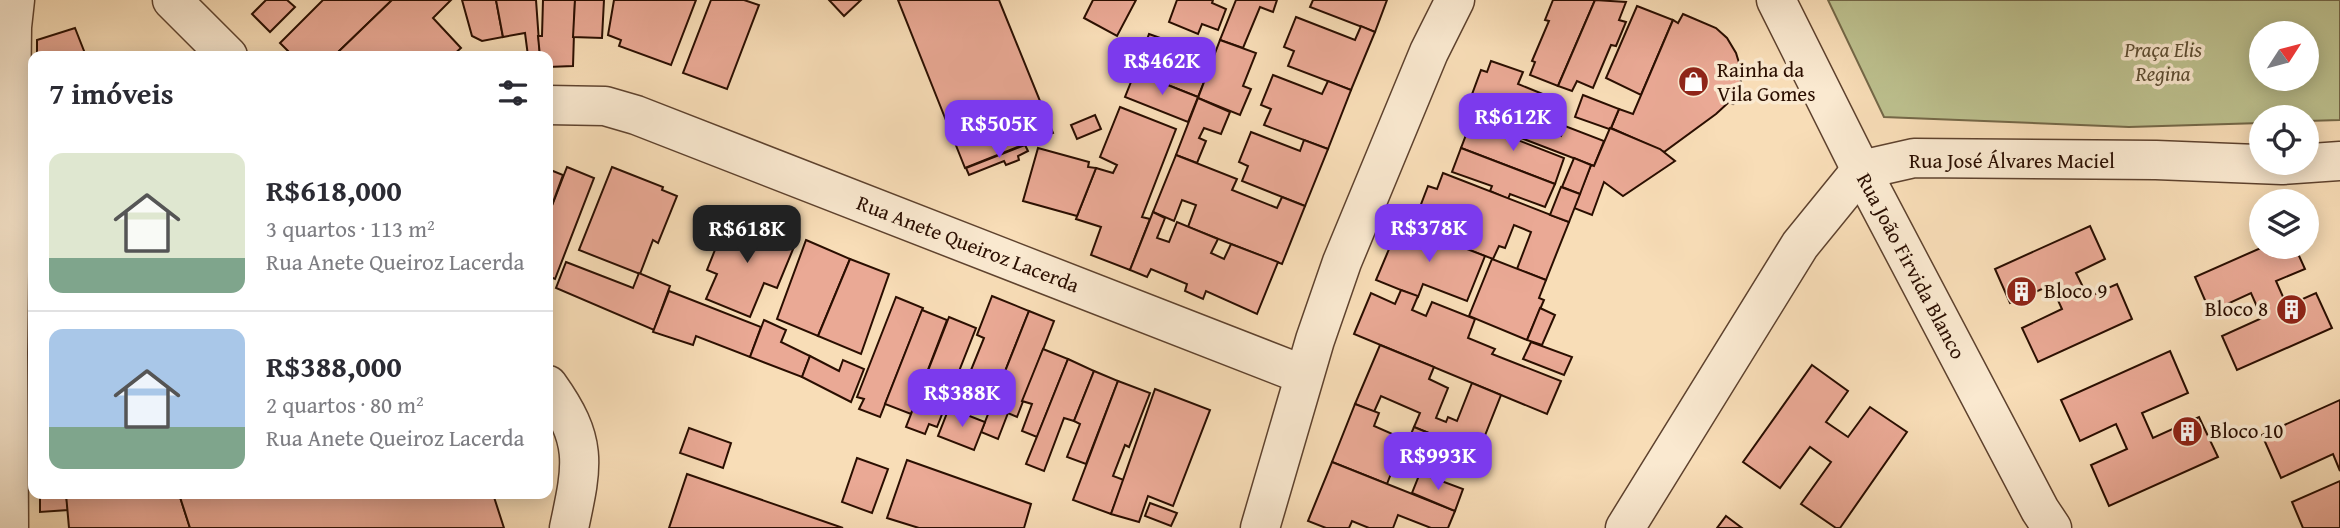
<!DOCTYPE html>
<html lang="pt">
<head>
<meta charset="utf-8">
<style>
	body { margin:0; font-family:"Gentium Book Plus",serif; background:#f7f7f7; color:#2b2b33; height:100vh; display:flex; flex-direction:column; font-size:26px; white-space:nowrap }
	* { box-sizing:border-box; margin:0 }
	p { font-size:23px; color:#7c7c81 }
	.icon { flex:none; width:38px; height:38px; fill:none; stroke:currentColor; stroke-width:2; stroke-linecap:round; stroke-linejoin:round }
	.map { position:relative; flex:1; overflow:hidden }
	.drawer { position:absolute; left:28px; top:51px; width:525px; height:448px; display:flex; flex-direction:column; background:#fff; border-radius:14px; box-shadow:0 4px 18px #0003 }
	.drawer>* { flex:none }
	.needle { width:46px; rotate:54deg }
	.buttons { position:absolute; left:2249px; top:21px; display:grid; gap:14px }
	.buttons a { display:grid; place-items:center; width:70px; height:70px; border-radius:50%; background:#fff; box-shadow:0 4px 18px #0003; font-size:35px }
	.price { position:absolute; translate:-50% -60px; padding:0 16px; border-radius:14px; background:#7c3aed; color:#fff; font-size:23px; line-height:46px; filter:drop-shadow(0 2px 4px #0008) }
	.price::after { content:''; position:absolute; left:50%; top:42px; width:21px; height:16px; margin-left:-10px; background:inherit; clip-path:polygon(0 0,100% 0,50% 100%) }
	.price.active { background:#222; color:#fff }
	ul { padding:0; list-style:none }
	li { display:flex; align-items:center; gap:21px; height:175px; padding:0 21px }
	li+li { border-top:2px solid #e1e1e2 }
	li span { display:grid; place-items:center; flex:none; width:196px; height:140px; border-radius:14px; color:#555 }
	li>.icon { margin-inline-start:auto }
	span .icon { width:84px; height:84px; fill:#fffc; stroke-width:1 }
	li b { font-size:30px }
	h2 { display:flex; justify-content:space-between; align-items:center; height:84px; padding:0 21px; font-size:30px }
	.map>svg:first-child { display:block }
</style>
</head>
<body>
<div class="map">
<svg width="2340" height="528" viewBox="0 0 2340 528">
	<rect width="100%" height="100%" fill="#f8ddb7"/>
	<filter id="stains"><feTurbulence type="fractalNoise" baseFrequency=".00286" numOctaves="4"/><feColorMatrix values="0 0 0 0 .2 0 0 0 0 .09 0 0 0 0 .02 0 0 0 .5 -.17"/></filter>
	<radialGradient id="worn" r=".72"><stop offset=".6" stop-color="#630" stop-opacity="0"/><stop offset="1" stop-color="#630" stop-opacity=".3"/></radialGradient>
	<path fill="#bdc18f" stroke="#746848" stroke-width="2" fill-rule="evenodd" d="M1828,0H2340V120L2307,121L2306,117H2261V123L2129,127L1884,117ZM2261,33H2306V79H2261Z"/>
	<g fill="#eaa995" stroke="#2a0e00" stroke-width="2">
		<polygon points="266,0 287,0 295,7 270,32 252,14"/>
		<polygon points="323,0 392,0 334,56 293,56 280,43"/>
		<polygon points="392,0 451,0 433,18 461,48 452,56 334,56"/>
		<polygon points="462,0 496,0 503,37 482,41 472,36"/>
		<polygon points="496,0 536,0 540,56 528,56 525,33 503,37"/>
		<polygon points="543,0 575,0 573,66 548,67 548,56 540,56 538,36 542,36"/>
		<polygon points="575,0 604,0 602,38 573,37"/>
		<polygon points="614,0 696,0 671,65 619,46 621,40 608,35"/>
		<polygon points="711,0 744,0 759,5 727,89 683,73"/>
		<polygon points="829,0 861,0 844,16"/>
		<polygon points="898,0 999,0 1053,133 965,168"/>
		<polygon points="1093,0 1136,0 1117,36 1084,18"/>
		<polygon points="1177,0 1213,0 1212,3 1226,9 1218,30 1202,24 1198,34 1169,22"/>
		<polygon points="1236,0 1277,0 1273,12 1260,7 1243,48 1220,40"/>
		<polygon points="1313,0 1387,0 1375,32 1310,7"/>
		<polygon points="1553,0 1595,0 1558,86 1530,75 1535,62 1532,61 1549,21 1545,20"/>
		<polygon points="1595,0 1626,2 1619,20 1626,22 1616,46 1611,45 1593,88 1577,81 1572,91 1558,86"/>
		<polygon points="1637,6 1673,20 1641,95 1606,78"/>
		<polygon points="1683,14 1716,28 1727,38 1736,53 1740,66 1741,85 1736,102 1733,104 1729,102 1716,114 1664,152 1611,128 1619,109 1633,114 1673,20 1678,23"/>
		<polygon points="1296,17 1355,40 1361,26 1375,32 1351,90 1288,66 1294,51 1284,47"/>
		<polygon points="75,28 86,56 37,56 37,40"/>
		<polygon points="1149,34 1169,41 1164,53 1209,70 1198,97 1135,72"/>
		<polygon points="1220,40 1256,53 1243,86 1251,89 1240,115 1198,98"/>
		<polygon points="1491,61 1523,72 1518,84 1560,101 1549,131 1561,136 1565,126 1604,141 1594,166 1464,116 1481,70 1487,72"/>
		<polygon points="1135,72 1198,97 1188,122 1125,97"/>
		<polygon points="1273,75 1322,94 1328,81 1351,90 1328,149 1264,125 1271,109 1261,105"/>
		<polygon points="1583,95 1619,109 1611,128 1609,129 1575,117"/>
		<polygon points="1198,98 1230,112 1221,134 1204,128 1199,138 1206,141 1197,163 1176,155"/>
		<polygon points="1120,107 1176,129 1142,217 1150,219 1130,270 1091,255 1101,227 1076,219 1096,168 1113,173 1117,165 1100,157"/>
		<polygon points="1095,115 1101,129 1077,139 1071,125"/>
		<polygon points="1471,122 1564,158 1555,184 1461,148"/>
		<polygon points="1610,128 1660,149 1675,161 1623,196 1604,182 1592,215 1574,208 1591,165 1594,166"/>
		<polygon points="1251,132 1300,151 1304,140 1328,149 1305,206 1242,181 1248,166 1239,162"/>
		<polygon points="1025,145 1028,151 1018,156 1019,160 1006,165 1004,161 969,175 966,168"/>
		<polygon points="1038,148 1089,162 1088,167 1096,168 1077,216 1023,201"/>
		<polygon points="1461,148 1555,184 1545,207 1510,194 1508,199 1490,191 1492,186 1452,172"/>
		<polygon points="1176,155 1237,179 1232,190 1277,208 1282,197 1305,206 1282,264 1188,227 1196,205 1182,200 1174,221 1153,212"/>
		<polygon points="1574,158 1591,165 1580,194 1562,187"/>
		<polygon points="567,167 594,178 555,279 548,276 548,216"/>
		<polygon points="612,167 663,187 662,190 677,196 658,243 653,240 640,274 579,250"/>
		<polygon points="548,169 563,175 548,216"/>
		<polygon points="1443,173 1569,222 1546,280 1517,269 1531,232 1514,225 1505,248 1499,246 1493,259 1412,228 1428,186 1437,189"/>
		<polygon points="1561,187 1580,194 1569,222 1550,215"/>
		<polygon points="1153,212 1165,218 1157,238 1169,242 1177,222 1218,239 1211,253 1224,259 1231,244 1278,262 1257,314 1206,291 1203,299 1185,291 1187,284 1151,269 1147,277 1130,270"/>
		<polygon points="728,217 796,242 777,288 764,283 750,317 706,299 717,274 707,270"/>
		<polygon points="1400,223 1485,256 1467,301 1423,284 1418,297 1376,280"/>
		<polygon points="2090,226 2105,259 2076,273 2088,297 2117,284 2132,319 2038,362 2022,328 2062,309 2051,285 2010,303 1995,269"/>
		<polygon points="806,240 850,259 818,336 777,319"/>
		<polygon points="2263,247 2295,247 2305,269 2276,281 2287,306 2316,293 2332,328 2237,370 2222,336 2262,318 2251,293 2210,312 2195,277"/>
		<polygon points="850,259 889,274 861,354 818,336"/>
		<polygon points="1492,259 1546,280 1539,298 1544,300 1527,340 1469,316"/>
		<polygon points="566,262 633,288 639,273 670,286 654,330 556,288"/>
		<polygon points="1401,290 1418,296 1412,310 1426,316 1432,302 1475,319 1468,338 1495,349 1492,354 1561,381 1547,414 1354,334 1371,293 1395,304"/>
		<polygon points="669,291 761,327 750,357 696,336 693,345 653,332"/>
		<polygon points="992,296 1029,311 988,414 963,404 972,382 967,380 984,338 977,335"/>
		<polygon points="896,297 923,308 880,417 859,409 864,399 857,397"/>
		<polygon points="1540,308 1555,315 1542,345 1527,340"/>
		<polygon points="922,310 947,320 911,414 885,404"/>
		<polygon points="1029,311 1054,321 1017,417 1008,413 998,439 981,432"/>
		<polygon points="949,317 976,328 937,427 929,424 925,434 906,427"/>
		<polygon points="764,320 786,330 781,342 810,356 802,377 750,357"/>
		<polygon points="1531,342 1572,357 1564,375 1523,359"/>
		<polygon points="1380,345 1434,367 1429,379 1448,388 1436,418 1446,422 1448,417 1457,421 1472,383 1501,395 1478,453 1414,427 1420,413 1381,396 1374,412 1355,404"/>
		<polygon points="1043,349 1068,359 1037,437 1022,431 1032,404 1022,401"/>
		<polygon points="2170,351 2188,393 2142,413 2153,438 2199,417 2218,457 2109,506 2091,465 2127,449 2116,424 2080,441 2061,400"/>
		<polygon points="810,356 839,371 843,360 864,369 851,402 802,377"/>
		<polygon points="1068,359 1094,371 1074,421 1064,418 1044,471 1026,464"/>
		<polygon points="1812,365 1848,391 1826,422 1848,437 1870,407 1907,432 1840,528 1836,528 1801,504 1831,462 1810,447 1780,488 1743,462"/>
		<polygon points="1094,371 1118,381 1086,464 1067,457 1080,424 1074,421"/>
		<polygon points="1118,381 1150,393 1129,447 1125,445 1113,476 1124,480 1111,514 1073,500"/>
		<polygon points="1155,389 1210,410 1173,506 1148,496 1139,522 1111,514"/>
		<polygon points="2340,400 2340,471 2333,454 2281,478 2262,435"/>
		<polygon points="1355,404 1379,413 1374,426 1408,441 1414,427 1478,453 1470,474 1420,453 1411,476 1399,471 1398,473 1392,471 1387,484 1332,462"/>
		<polygon points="949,408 985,422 974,450 938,436"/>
		<polygon points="689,428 731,443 723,468 680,453"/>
		<polygon points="857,458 888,469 872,513 842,502"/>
		<polygon points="907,460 1031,504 1024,528 919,528 887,518"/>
		<polygon points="1332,462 1455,511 1448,528 1431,528 1398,515 1393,528 1369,528 1352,521 1349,528 1326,528 1308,521"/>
		<polygon points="1420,473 1463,489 1455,511 1412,493"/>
		<polygon points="687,474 843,528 669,528"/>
		<polygon points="2340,481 2340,528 2303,528 2292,502"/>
		<polygon points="40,494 66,494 68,510 40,512"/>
		<polygon points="66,494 179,494 190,528 69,528"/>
		<polygon points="189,494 493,494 504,528 190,528 180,497"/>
		<polygon points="1150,503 1177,513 1171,526 1145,516"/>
		<polygon points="1726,516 1742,528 1717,528"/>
	</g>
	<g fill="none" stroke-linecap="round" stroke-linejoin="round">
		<defs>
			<g id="minor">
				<polyline points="172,0 228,56"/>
				<polyline points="1776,0 1861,170 2040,510 2052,528"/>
				<polyline points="548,105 605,106 636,115 1304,375"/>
				<path d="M548,385C588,441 583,463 569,528"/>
				<polyline points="9,528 8,353 12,27 15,0"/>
				<polyline points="1260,528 1315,340 1342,262 1429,52 1455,0"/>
				<polyline points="1625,528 1800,245 1861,170 1914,158 2156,160 2282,165 2340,161"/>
			</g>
		</defs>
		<use href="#minor" stroke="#5e422e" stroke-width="41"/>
		<use href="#minor" stroke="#fae9d0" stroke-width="38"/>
	</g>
	<defs>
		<symbol id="shop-disc" viewBox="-11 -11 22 22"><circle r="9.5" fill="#8f2418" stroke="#fae9d0"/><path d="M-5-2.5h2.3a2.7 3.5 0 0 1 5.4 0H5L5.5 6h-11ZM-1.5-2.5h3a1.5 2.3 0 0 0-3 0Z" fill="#fff"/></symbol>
		<symbol id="building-disc" viewBox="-11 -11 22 22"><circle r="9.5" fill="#8f2418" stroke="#fae9d0"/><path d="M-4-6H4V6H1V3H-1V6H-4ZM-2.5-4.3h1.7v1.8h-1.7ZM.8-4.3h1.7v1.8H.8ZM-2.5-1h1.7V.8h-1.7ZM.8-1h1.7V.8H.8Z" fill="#fff"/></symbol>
	</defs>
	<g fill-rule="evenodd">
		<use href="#shop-disc" x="1676" y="64" width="35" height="35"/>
		<use href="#building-disc" x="2004" y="274" width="35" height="35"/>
		<use href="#building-disc" x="2274" y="292" width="35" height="35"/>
		<use href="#building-disc" x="2170" y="414" width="35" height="35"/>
	</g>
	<g text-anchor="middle" stroke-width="7" stroke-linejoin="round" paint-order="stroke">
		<g font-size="21" font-style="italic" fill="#5d4d32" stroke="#fae9d0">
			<text x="2163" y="57">Praça Elis<tspan x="2163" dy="24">Regina</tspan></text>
		</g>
		<g font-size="21" fill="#2a0e00" stroke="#fae9d0" text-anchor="start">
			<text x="1717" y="77">Rainha da<tspan x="1717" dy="24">Vila Gomes</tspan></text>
			<text x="2044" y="298">Bloco 9</text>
			<text x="2268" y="316" text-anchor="end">Bloco 8</text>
			<text x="2210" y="438">Bloco 10</text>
		</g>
		<g font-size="21" fill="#2a0e00" stroke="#fae9d0">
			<text x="2012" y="168">Rua José Álvares Maciel</text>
			<text transform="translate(968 244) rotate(21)" y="7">Rua Anete Queiroz Lacerda</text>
			<text transform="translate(1911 266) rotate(62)" y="7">Rua João Firvida Blanco</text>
		</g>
	</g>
	<rect width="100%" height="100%" filter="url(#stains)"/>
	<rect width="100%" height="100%" fill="url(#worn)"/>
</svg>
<div class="buttons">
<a><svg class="needle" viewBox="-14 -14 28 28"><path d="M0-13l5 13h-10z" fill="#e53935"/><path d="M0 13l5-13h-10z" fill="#7c7c81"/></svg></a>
<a><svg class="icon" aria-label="locate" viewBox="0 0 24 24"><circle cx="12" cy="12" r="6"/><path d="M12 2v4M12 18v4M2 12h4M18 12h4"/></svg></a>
<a><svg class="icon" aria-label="layers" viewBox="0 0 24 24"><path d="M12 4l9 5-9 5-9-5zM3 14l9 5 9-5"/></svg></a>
</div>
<b class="price" style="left:1162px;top:97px">R$462K</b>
<b class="price" style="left:1513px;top:153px">R$612K</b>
<b class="price" style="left:999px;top:160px">R$505K</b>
<b class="price" style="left:1429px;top:264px">R$378K</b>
<b class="price active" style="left:747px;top:265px">R$618K</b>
<b class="price" style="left:962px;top:429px">R$388K</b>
<b class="price" style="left:1438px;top:492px">R$993K</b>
<section class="drawer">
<h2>7 imóveis<svg class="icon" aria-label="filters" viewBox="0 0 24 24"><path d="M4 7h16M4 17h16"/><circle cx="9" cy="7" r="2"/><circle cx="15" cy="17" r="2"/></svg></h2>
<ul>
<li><span style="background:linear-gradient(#dfe7d0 75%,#7fa58c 0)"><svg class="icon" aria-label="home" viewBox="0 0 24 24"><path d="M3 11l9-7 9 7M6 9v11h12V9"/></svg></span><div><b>R$618,000</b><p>3 quartos · 113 m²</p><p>Rua Anete Queiroz Lacerda</p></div></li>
<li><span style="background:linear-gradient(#a9c7e8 70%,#7fa58c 0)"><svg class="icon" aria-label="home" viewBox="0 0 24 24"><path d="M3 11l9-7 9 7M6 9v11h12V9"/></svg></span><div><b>R$388,000</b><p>2 quartos · 80 m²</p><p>Rua Anete Queiroz Lacerda</p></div></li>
</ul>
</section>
</div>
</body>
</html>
